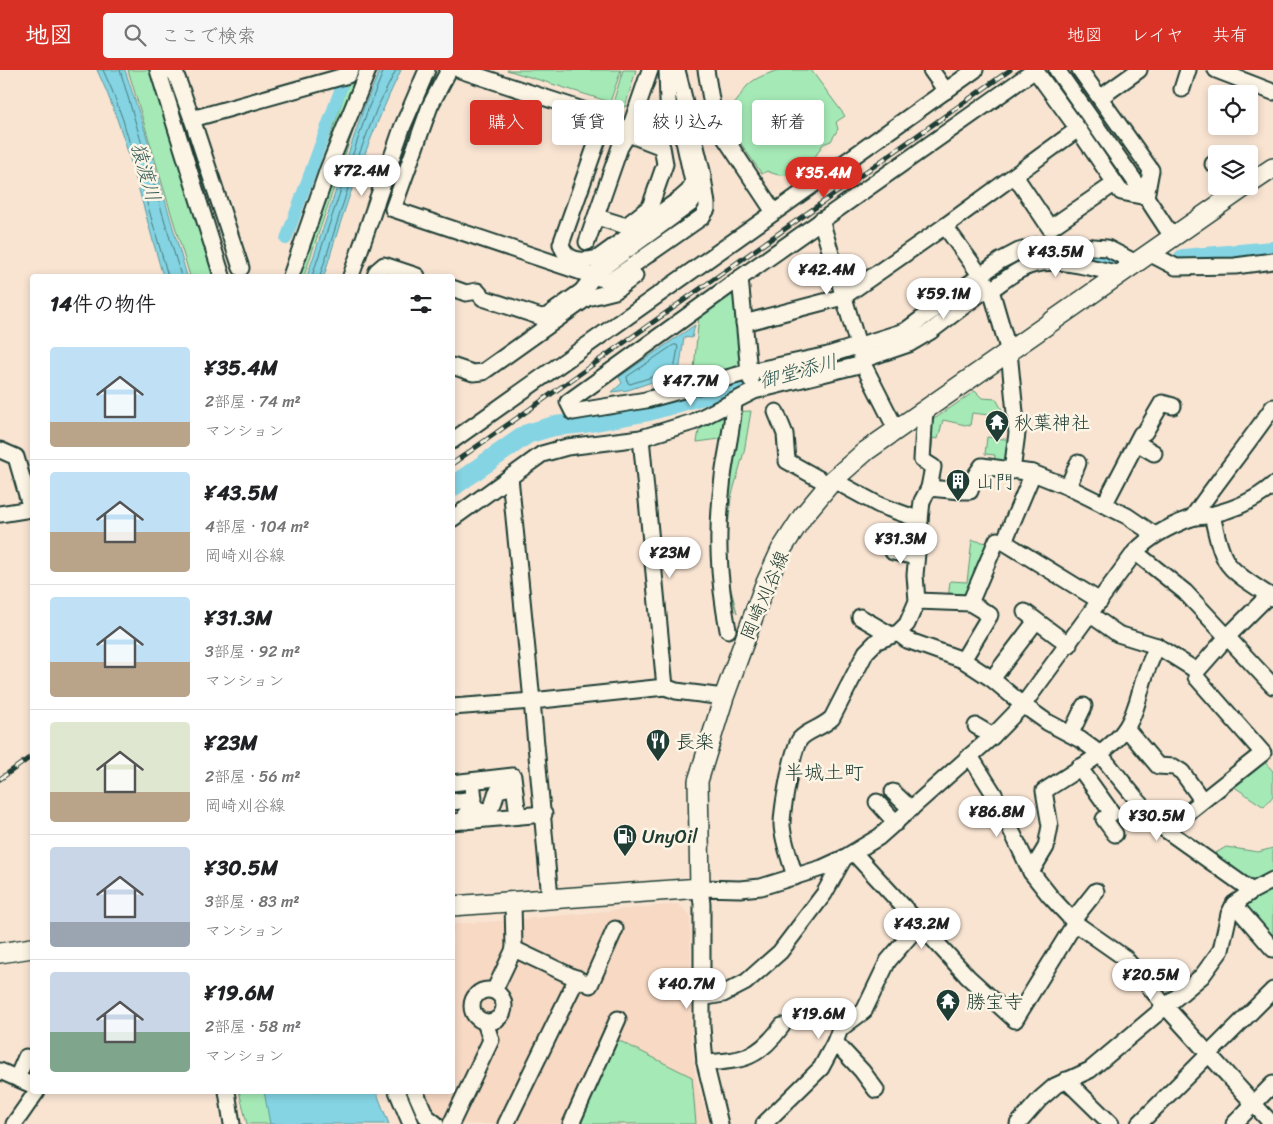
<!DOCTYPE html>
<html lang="ja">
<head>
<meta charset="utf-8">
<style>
	body { margin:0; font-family:Sriracha,"Klee One",sans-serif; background:#f6f6f6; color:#202124; height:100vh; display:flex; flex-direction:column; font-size:19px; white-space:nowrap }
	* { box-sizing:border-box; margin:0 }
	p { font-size:16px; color:#757577 }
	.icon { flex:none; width:28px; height:28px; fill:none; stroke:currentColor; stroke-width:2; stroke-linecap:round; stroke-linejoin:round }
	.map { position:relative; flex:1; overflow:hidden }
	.drawer { position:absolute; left:30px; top:204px; width:425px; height:820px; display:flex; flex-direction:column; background:#fff; border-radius:5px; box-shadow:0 2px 8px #0003 }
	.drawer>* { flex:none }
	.top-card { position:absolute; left:470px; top:30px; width:475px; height:45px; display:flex; gap:10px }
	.controls { position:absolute; left:1208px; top:15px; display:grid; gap:10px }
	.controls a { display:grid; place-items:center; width:50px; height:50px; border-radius:5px; background:#fff; box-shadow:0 2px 8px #0003; font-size:25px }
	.price { position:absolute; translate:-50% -42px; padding:0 11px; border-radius:18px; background:#fff; color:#222; font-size:16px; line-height:32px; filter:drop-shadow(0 1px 2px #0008) }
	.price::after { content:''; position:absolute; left:50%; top:30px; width:15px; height:11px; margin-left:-8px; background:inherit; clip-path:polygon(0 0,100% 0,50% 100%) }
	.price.current { background:#d93025; color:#fff }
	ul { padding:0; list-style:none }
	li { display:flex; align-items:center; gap:15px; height:125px; padding:0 20px }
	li+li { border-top:1px solid #e0e0e0 }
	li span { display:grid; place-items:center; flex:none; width:140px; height:100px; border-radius:5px; color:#555 }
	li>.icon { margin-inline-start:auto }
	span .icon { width:60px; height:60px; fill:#fffc; stroke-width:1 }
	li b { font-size:21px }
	h2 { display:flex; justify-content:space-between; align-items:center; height:60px; padding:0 20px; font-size:21px }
	.pill { padding:0 18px; border-radius:5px; background:#fff; box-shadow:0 2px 8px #0003; font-size:18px; line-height:45px }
	.pill.current { background:#d93025; color:#fff }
	header { display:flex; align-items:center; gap:30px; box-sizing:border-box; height:70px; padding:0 25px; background:#d93025; color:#fff }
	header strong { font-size:24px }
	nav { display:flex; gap:28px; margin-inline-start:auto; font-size:18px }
	.search { width:350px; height:45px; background:#f6f6f6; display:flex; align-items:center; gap:12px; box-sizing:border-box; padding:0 18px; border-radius:5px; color:#757577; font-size:19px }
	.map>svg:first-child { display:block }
</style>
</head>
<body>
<header>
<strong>地図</strong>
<div class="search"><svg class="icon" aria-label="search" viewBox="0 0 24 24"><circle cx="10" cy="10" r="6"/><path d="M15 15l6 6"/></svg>ここで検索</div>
<nav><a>地図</a><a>レイヤ</a><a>共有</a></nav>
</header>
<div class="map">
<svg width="1273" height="1054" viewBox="0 0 1273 1054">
	<rect width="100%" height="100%" fill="#f9e4d2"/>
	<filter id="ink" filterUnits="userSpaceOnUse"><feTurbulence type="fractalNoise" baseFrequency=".02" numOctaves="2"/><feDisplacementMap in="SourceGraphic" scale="10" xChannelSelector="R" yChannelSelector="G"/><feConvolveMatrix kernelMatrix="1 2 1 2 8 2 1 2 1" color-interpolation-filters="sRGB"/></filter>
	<g filter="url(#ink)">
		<polygon fill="#f7d9c4" points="678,834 690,845 691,971 696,1010 709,1054 417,1054 401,1021 452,1021 453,854 515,850"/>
		<g fill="#a5eab6" stroke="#629475">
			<polygon points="128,0 165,0 173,13 230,206 190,206"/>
			<polygon points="356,0 378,0 362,35 304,206 285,206 346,19"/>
			<polygon points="507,0 621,0 610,32"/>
			<polygon points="623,0 636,0 625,37 613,33"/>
			<path d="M779,0H811L845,46L836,52L838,59L831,71L823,74C810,97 795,114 767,101L762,104L721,45L729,41V38C739,32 739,25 747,16C756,7 767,4 779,0Z"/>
			<polygon points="736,217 742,296 693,311 699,244"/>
			<polygon points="975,321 982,328 996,329 1006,347 972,343 970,356 943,350 938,369 933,368 930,392 927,354"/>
			<polygon points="751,341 744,382 731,428 726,477 727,504 737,543 714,474 720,369 697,372 699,360 728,342"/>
			<polygon points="987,367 1013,370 1010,396 994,394 995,385 985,384"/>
			<polygon points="972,470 993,474 968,531 948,530 950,511 967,512"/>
			<polygon points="1262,689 1273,701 1273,726 1264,737 1230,714"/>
			<polygon points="1226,777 1258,782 1273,778 1273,802 1248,814 1209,787"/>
			<polygon points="1273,817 1273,871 1244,838 1245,833"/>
			<polygon points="616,969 692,1007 696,1054 577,1054"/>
			<polygon points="239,1021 273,1021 282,1054 247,1054"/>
		</g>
		<g fill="#85d4e3" stroke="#5c989d">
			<path d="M97,0H125L145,61L187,206H163C143,139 127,63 97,0Z"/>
			<path d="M380,0H401C370,64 344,137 324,206H307L364,37Z"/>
			<polygon points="695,255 692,268 684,267 679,303 628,320 612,322 622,313 619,307"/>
			<polygon points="264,1021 376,1021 389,1054 270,1054"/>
		</g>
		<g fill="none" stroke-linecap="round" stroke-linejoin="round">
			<g stroke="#48797a" stroke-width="1">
				<polyline points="103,0 112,20 123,50 168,206"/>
				<polyline points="120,0 181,206"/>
				<polyline points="312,206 368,39 384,0"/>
				<polyline points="320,206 358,87 377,38 396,0"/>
				<polygon points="674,275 677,275 678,278 674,300 630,314 628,313 627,307"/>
			</g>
			<polyline stroke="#85d4e3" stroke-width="12" points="286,169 342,15"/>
			<g stroke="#85d4e3" stroke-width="20">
				<polyline points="1183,189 1273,181"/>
				<path d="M969,224C989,208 1014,189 1039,185C1062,182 1086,187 1109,189"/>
				<polyline points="452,417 527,364 554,356 585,353 649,341 730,317 879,279"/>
			</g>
			<defs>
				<g id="minor">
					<polyline points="158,0 222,206"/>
					<polyline points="171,0 176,5 192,49 348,5 351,0"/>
					<polyline points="449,0 430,36 393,139 608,211 616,207 702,147 707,139 707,134 702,101 677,0"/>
					<path d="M460,0L598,45L603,55L561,174C566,192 582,192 598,188L681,128L689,121L693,112"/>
					<polyline points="706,0 715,53 774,142"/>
					<polyline points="931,0 946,21"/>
					<polyline points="1035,0 1078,59"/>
					<polyline points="1057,0 1146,127 1173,168"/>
					<polyline points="1080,0 1151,100 1146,127"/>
					<polyline points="1216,0 1273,22"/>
					<polyline points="1182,19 1188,0"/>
					<polyline points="1101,27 1139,0"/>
					<polyline points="192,49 241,198"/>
					<polyline points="1213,94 1216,95"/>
					<polyline points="1015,106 1050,158 1114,114"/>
					<polyline points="597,147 626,156 650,137 665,94 662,77 628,64"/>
					<polyline points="821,150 861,285"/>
					<polyline points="945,156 1078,59 1121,122 1146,127"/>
					<polyline points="587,172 620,77 628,64 650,0"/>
					<polyline points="1151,184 1176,197 1235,196 1273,191"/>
					<polyline points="291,206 328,99 368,0"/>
					<polyline points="351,206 402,58 427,0"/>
					<polyline points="375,206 377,201 384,195 417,206"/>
					<polyline points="740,208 568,332 573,342 646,330 749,302 828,285 905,261 1000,191 1019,181 1036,176 1053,174 1107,178 1136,193"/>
					<polyline points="452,218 466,223 477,221 483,228 541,247 547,246 582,221 597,202 690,134 695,126 693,112 684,71 671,51 668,31 667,0"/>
					<path d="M991,220C1001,213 1010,205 1020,200C1049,183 1090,198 1120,204"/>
					<polyline points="744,253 843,227 945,156 991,220 1009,282 1017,363 1012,401"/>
					<polyline points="862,290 909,274 931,261 989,217"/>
					<polyline points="452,296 473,303 483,302 587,228 615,221 635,206"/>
					<polyline points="751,310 749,302 740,208 1035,0"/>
					<polyline points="925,339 922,390 933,397 929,418"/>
					<polyline points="776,342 785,364 787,391 830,415"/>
					<polyline points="641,368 665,617 676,621 724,627"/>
					<polyline points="452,371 975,0"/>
					<polyline points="1137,373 1154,383"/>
					<polyline points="0,380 16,387 31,439 0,444"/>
					<polyline points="833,410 879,435 920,450"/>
					<polyline points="1068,417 1078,393"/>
					<polyline points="1104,435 1141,364 1145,362 1162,333 1173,336"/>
					<path d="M1212,445C1216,461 1218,477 1226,491C1234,505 1260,519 1273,528"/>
					<path d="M1192,448C1218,410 1247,375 1273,337"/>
					<polyline points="452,449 542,384 567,377 641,368 693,352 754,321 863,294 896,359"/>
					<polyline points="1004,472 1033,403"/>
					<polyline points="893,482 916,487"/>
					<polyline points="1135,482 1185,522 1273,616"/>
					<polyline points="917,531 970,533 990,545 963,590"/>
					<polyline points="970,533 997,470 1004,472 1100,531"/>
					<polyline points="1025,542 1069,575"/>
					<polyline points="1091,545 1118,564 1157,576 1197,601"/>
					<polyline points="860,547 891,565"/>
					<path d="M728,560C718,507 716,462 723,407C726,382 733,357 734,331"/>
					<polyline points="898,563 907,570 963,590 992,609 1023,635 1047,652 1081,670 1099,683 1138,731 1166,760 1252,821"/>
					<polyline points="992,609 1036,551"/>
					<polyline points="452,637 532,631 510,407"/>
					<polyline points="976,656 993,666"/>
					<polyline points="1126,658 1158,696 1174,697 1182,702 1202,730"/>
					<polyline points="1071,663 1084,636"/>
					<path d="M970,686L993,666L1023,635L1135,482C1150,466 1170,456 1191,448C1198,446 1207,447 1214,444C1235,439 1257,429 1273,415"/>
					<polyline points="1079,697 1112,743 1104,749 1115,764"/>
					<polyline points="452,713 513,706 518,746"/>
					<polyline points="893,722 911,739"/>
					<polyline points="452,732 474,729 472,711"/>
					<polyline points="877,732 896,753"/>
					<path d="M466,751C465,744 466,740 472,736L482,741L489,740C502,725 486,720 514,717"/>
					<polyline points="452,752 544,744"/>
					<polyline points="1166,760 1263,683 1196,607 1197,601 1227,567 1269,525"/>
					<polyline points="854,783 968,907 1015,950 1075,853"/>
					<path d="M1031,802L1046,777L1050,756L1044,721C1068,705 1111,681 1126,658C1138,640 1140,617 1148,597C1151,590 1154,583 1157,576"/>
					<path d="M795,807C791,791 783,772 782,755C782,740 792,680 800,669C808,660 822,658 832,648L866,582L877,571L898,563L907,554L917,531L915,505L920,450L922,431L929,418L961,421H970L975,406L982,396L1033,403L1068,417L1127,446L1155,465"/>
					<polyline points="550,828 532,631 665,617"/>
					<polyline points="1234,834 1273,879"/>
					<polyline points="1073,850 1096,821"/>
					<polyline points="514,879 590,915 615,859"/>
					<circle cx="488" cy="936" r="16"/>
					<polyline points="494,921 514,879 513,831"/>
					<polyline points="701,928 723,924 746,912 780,882 824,824 844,788"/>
					<polyline points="835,972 840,959 864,941 888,891 919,855"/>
					<path d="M705,993C744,990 758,989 782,956"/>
					<polyline points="0,1001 32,1015"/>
					<polyline points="17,1008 26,987"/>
					<polyline points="1066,1010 1111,1054"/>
					<polyline points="227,1021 232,1054"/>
					<polyline points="397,1021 411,1054"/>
					<polyline points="415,1021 426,1046 436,1054"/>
					<polyline points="14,1054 37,1021"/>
					<polyline points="451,1054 491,970 485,952"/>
					<polyline points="506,1054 577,908"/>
					<polyline points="571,1054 618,949"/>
					<polyline points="720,1054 705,993 702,957 702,834 700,818 740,819 761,817 822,798 844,788 879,767 970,686 994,724 1031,802 1050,826 1075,853 1125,888 1166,937 1272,1054"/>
					<polyline points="764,1054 821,998 835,972 862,1001 876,1020"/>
					<polyline points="1018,1054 1040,1029 1055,1016 1090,1000 1202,906 1221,880 1229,844 1234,834 1252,821 1273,810"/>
					<polyline points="1139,1054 1273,920"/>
					<polyline points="1234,1054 1273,1014"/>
				</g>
				<g id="major">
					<polyline points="1249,114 1273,98"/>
					<polyline points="452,836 700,818 698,711 724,627 764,517 781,480 803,446 833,410 866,381 1246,116"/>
					<polyline points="0,883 32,878"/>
				</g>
			</defs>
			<use href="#minor" stroke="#1f3d34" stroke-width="19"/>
			<use href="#major" stroke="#1f3d34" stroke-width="22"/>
			<use href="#minor" stroke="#fcf5e5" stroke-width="15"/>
			<use href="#major" stroke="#fcf5e5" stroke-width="19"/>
			<defs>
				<g id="rail">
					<polyline points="452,394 1010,0"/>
					<polyline points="0,709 32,686"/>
				</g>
			</defs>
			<use href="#rail" stroke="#1f3d34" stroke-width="5"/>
			<use href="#rail" stroke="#fcf5e5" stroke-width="3" stroke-dasharray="9" stroke-linecap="butt"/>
		</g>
	</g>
	<defs>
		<symbol id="temple-pin" viewBox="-11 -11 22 30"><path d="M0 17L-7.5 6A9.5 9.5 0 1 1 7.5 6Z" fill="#1f3d34" stroke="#fcf5e5"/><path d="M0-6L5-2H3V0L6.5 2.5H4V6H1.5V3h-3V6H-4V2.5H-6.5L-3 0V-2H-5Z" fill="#fff"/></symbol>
		<symbol id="building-pin" viewBox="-11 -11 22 30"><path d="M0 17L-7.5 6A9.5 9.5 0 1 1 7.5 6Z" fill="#1f3d34" stroke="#fcf5e5"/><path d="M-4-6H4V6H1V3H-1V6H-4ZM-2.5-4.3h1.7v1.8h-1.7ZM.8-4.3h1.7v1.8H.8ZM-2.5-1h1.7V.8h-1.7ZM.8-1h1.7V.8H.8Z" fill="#fff"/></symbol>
		<symbol id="restaurant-pin" viewBox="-11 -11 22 30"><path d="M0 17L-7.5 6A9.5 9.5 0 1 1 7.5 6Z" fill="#1f3d34" stroke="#fcf5e5"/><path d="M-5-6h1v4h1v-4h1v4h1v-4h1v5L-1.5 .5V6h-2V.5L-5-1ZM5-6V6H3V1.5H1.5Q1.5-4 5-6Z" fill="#fff"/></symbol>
		<symbol id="fuel-pin" viewBox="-11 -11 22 30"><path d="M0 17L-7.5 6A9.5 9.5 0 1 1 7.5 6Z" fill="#1f3d34" stroke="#fcf5e5"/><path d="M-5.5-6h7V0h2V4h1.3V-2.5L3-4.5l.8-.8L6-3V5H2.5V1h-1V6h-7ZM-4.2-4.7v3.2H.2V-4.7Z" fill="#fff"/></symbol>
	</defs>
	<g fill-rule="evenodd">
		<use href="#temple-pin" x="983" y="338" width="28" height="38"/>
		<use href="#building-pin" x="944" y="397" width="28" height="38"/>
		<use href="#restaurant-pin" x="644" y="657" width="28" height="38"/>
		<use href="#fuel-pin" x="611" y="752" width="28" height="38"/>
		<use href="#temple-pin" x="934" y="917" width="28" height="38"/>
	</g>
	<g text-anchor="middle" stroke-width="5" stroke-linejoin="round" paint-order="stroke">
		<g font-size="19" fill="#1f3d34" stroke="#fcf5e5" text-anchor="start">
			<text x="1014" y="359">秋葉神社</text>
			<text x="976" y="418">山門</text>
			<text x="676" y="678">長楽</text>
			<text x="642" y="773">UnyOil</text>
			<text x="966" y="938">勝宝寺</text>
		</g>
		<g font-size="19" fill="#1f3d34" stroke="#fcf5e5">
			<text transform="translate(764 525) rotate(-67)" y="7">岡崎刈谷線</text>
		</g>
		<g font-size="20" font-style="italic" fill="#335b57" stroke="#fcf5e5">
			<text transform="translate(146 102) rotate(74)" y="7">猿渡川</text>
			<text transform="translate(798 301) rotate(-15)" y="7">御堂添川</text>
		</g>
		<g font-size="20" fill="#1f3d34" stroke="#fcf5e5">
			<text x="824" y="709">半城土町</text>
		</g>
	</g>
</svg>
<div class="controls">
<a><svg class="icon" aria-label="locate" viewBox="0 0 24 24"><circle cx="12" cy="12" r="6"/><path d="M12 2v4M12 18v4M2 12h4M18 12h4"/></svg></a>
<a><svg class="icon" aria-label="layers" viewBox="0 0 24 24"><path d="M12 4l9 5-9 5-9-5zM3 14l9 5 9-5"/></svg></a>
</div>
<b class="price" style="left:362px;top:127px">¥72.4M</b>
<b class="price current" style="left:824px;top:129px">¥35.4M</b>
<b class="price" style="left:1056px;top:208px">¥43.5M</b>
<b class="price" style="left:827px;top:226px">¥42.4M</b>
<b class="price" style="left:944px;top:250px">¥59.1M</b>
<b class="price" style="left:691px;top:337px">¥47.7M</b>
<b class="price" style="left:901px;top:495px">¥31.3M</b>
<b class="price" style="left:670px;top:509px">¥23M</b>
<b class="price" style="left:997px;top:768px">¥86.8M</b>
<b class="price" style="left:1157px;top:772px">¥30.5M</b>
<b class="price" style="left:922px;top:880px">¥43.2M</b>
<b class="price" style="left:1151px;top:931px">¥20.5M</b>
<b class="price" style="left:687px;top:940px">¥40.7M</b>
<b class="price" style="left:819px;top:970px">¥19.6M</b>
<div class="top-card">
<a class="pill current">購入</a>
<a class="pill">賃貸</a>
<a class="pill">絞り込み</a>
<a class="pill">新着</a>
</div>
<section class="drawer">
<h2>14件の物件<svg class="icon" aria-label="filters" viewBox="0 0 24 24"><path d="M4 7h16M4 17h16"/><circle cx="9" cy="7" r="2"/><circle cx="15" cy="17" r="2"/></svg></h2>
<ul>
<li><span style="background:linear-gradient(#bfe0f5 75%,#b9a48a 0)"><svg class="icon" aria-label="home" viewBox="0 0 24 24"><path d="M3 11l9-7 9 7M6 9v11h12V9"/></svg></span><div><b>¥35.4M</b><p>2部屋 · 74 m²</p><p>マンション</p></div></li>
<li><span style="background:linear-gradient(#bfe0f5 60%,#b9a48a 0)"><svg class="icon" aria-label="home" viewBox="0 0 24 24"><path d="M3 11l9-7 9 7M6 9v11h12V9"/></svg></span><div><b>¥43.5M</b><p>4部屋 · 104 m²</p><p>岡崎刈谷線</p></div></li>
<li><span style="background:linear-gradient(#bfe0f5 65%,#b9a48a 0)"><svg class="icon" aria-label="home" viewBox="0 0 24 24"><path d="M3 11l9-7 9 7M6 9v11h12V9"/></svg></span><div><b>¥31.3M</b><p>3部屋 · 92 m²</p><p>マンション</p></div></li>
<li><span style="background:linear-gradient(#dfe7d0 70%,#b9a48a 0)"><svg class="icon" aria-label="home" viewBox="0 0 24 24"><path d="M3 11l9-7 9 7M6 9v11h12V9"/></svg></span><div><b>¥23M</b><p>2部屋 · 56 m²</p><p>岡崎刈谷線</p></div></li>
<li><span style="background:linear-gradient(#c9d6e8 75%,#9aa5b1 0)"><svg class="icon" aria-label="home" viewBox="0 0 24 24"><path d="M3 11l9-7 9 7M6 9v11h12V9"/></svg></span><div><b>¥30.5M</b><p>3部屋 · 83 m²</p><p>マンション</p></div></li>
<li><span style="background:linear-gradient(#c9d6e8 60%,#7fa58c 0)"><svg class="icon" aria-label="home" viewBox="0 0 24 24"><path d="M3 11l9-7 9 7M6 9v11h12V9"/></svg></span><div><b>¥19.6M</b><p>2部屋 · 58 m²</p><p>マンション</p></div></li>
</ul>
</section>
</div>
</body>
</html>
